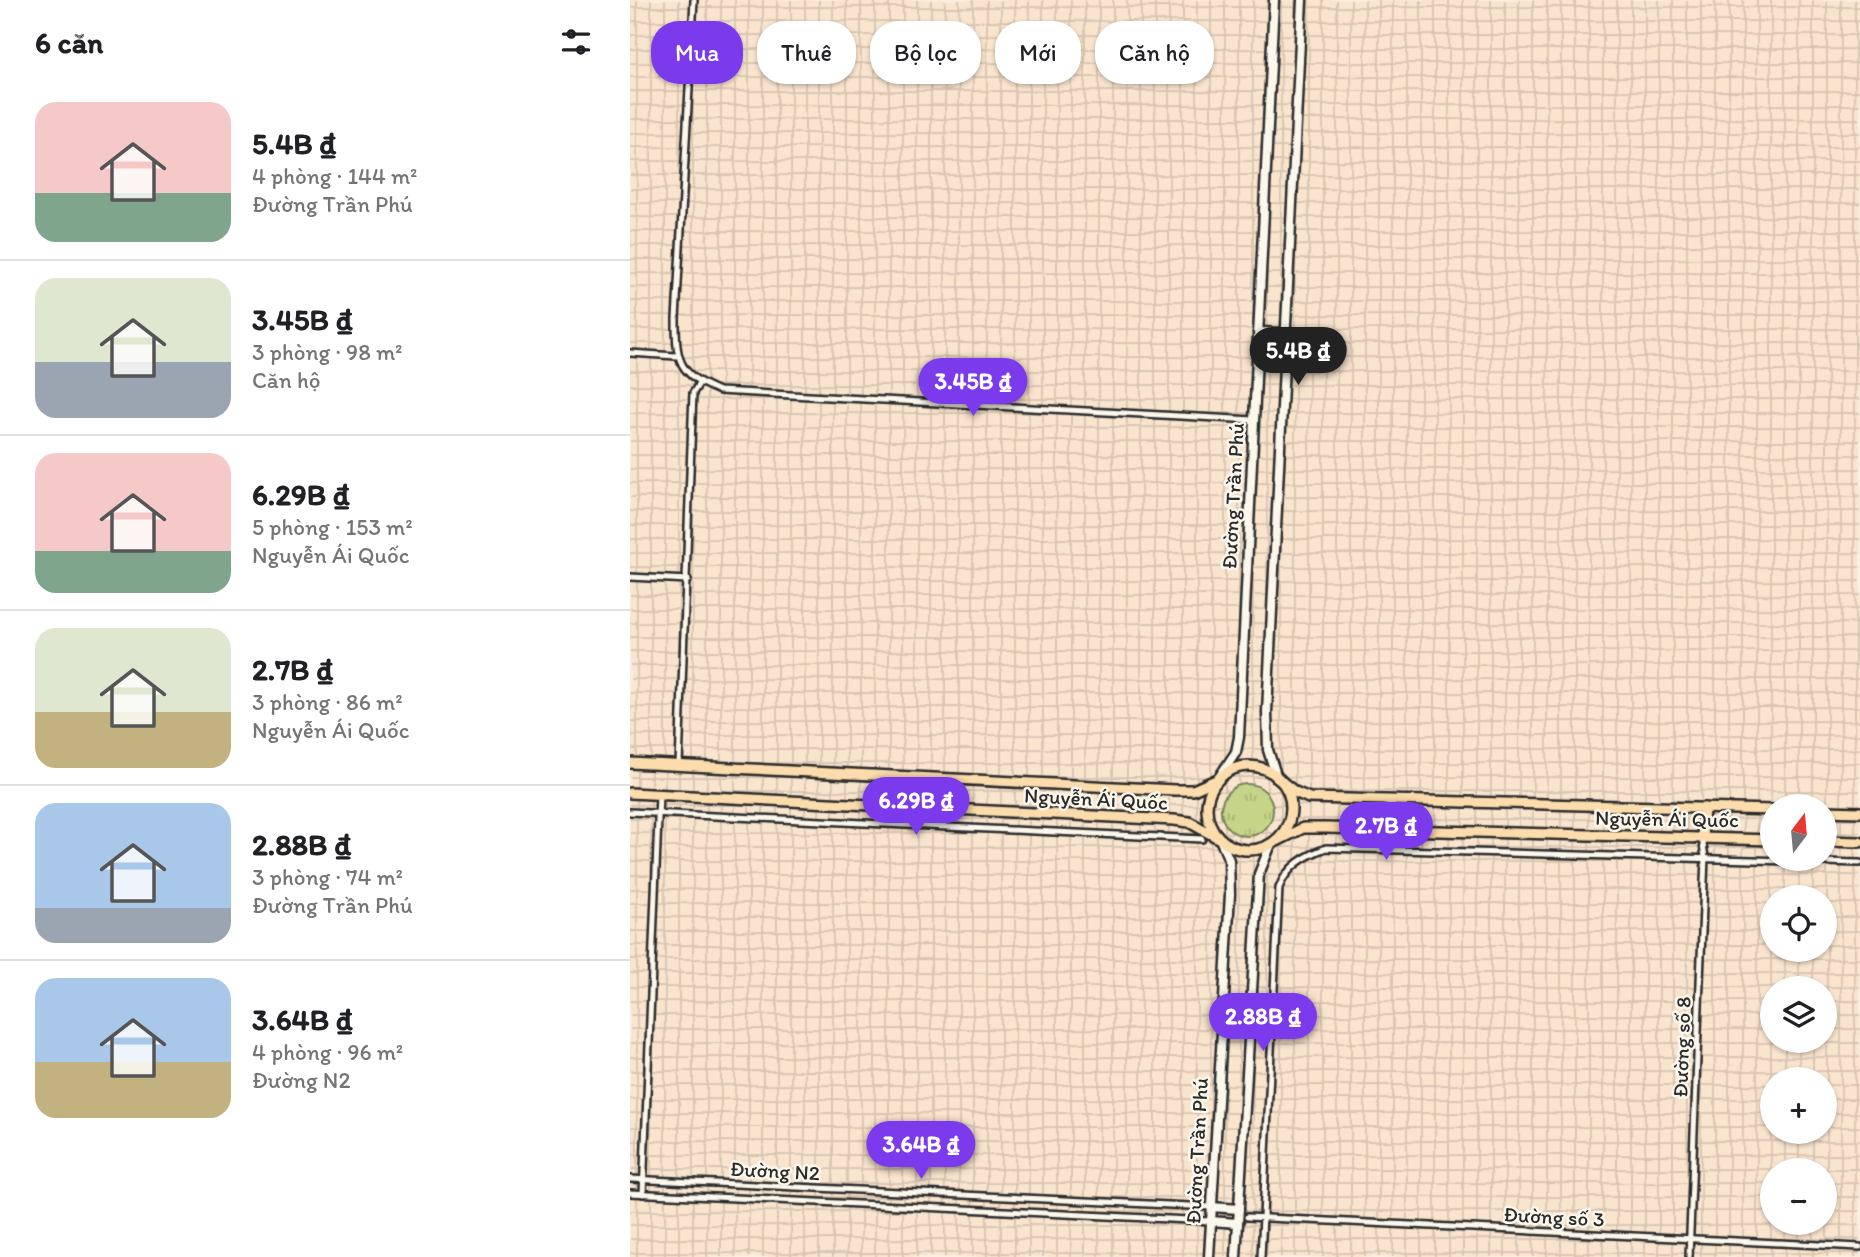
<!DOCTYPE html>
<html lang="vi">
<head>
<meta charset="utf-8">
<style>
	body { margin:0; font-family:Itim,sans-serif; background:#f6f6f6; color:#202124; height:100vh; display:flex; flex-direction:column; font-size:26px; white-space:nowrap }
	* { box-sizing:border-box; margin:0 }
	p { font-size:23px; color:#757577 }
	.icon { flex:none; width:38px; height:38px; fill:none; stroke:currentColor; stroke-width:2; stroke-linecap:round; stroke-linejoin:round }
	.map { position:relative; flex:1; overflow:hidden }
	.drawer { display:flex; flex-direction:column; background:#fff; width:630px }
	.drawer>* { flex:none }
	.hud { position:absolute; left:21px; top:21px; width:665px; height:63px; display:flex; gap:14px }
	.needle { width:46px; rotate:16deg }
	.controls { position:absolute; left:1130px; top:794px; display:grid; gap:14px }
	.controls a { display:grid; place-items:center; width:77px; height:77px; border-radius:50%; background:#fff; box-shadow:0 2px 5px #0004; font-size:35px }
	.price { position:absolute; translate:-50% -60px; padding:0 16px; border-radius:24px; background:#7c3aed; color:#fff; font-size:23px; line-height:46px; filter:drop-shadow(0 2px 4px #0008) }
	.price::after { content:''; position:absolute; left:50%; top:42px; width:21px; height:16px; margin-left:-10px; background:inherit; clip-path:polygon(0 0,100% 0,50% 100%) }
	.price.current { background:#222; color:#fff }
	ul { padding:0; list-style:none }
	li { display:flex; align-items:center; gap:21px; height:175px; padding:0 35px }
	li+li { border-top:2px solid #e0e0e0 }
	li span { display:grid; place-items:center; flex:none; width:196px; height:140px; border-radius:21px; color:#555 }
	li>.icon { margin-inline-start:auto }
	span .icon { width:84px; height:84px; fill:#fffc; stroke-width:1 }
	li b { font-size:30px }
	h2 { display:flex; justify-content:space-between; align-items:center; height:84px; padding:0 35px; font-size:30px }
	.tag { padding:0 24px; border-radius:28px; background:#fff; box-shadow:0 2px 5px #0004; font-size:24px; line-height:63px }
	.tag.current { background:#7c3aed; color:#fff }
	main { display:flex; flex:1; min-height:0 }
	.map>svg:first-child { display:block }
</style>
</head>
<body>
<main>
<section class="drawer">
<h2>6 căn<svg class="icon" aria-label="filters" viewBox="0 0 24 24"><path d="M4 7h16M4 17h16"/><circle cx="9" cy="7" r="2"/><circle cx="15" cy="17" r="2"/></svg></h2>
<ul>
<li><span style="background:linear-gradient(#f6c9c9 65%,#7fa58c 0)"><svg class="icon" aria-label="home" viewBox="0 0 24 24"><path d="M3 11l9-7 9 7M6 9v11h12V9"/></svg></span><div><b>5.4B ₫</b><p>4 phòng · 144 m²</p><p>Đường Trần Phú</p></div></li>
<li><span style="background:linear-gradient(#dfe7d0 60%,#9aa5b1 0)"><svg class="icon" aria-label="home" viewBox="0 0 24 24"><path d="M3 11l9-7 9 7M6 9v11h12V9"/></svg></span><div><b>3.45B ₫</b><p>3 phòng · 98 m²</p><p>Căn hộ</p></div></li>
<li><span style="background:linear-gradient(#f6c9c9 70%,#7fa58c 0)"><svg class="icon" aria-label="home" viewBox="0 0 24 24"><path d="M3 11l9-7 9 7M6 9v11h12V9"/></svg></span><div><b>6.29B ₫</b><p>5 phòng · 153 m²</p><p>Nguyễn Ái Quốc</p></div></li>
<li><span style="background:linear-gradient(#dfe7d0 60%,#c2b280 0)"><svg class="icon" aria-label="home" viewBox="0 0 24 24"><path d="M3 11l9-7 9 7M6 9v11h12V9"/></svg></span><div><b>2.7B ₫</b><p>3 phòng · 86 m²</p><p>Nguyễn Ái Quốc</p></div></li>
<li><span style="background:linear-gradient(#a9c7e8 75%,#9aa5b1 0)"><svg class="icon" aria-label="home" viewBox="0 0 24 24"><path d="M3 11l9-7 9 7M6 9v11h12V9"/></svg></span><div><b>2.88B ₫</b><p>3 phòng · 74 m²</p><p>Đường Trần Phú</p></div></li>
<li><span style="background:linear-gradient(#a9c7e8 60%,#c2b280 0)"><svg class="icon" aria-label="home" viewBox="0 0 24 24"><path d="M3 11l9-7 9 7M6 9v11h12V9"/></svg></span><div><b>3.64B ₫</b><p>4 phòng · 96 m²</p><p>Đường N2</p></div></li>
</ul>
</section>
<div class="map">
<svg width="1230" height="1257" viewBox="0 0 1230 1257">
	<defs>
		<pattern id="industrial-grid" width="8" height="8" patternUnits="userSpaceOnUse" patternTransform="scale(1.75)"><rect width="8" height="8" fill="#f9e4ce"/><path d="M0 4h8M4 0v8" fill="none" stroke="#d6c4b1"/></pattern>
		<pattern id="grass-tufts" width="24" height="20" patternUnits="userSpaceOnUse" patternTransform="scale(1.75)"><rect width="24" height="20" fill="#c5d488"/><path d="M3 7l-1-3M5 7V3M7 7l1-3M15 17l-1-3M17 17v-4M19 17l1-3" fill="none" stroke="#a9b676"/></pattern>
	</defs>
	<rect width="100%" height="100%" fill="#faeede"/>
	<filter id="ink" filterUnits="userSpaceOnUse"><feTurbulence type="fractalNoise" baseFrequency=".0143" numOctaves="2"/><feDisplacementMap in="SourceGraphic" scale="14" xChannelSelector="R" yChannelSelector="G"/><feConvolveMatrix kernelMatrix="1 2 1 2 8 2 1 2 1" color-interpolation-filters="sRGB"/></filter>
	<g filter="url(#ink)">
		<path fill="url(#industrial-grid)" fill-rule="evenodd" d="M0,0H1230V1257H0ZM1143,807H1195V859H1143ZM1143,898H1195V950H1143ZM1143,989H1195V1041H1143ZM1143,1080H1195V1132H1143ZM1143,1171H1195V1223H1143Z"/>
		<circle fill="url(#grass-tufts)" stroke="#78805a" stroke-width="2" cx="617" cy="810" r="26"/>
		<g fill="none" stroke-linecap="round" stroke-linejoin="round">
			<defs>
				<g id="minor">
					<path d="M64,0L46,319C46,361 48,374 89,391L624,420"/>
					<polyline points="0,353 46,356"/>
					<polyline points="0,577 58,580"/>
					<polyline points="49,765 63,393 70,382"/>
					<polyline points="0,812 572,839"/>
					<polyline points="0,1179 581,1207"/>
					<polyline points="0,1193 580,1221"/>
					<polyline points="13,1194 29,794"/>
					<polyline points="617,1217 1230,1247"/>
					<path d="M631,1257L649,888C657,866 675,856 696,848L1230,863"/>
					<polyline points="1059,1257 1075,857 1072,838"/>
				</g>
				<g id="secondary">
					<polyline points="628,332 655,333"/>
					<polyline points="647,778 638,750 637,712 672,0"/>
					<polyline points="588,779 606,752 609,737 644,0"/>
					<polyline points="581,1207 609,1209"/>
					<polyline points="580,1221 608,1223"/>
					<polyline points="579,1257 600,894 599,860 590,839"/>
					<polyline points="606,1257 629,874 641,844"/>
				</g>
				<g id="primary">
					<polyline points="0,763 545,790 563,790 588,779"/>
					<circle cx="619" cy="808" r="42"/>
					<polyline points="647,778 665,792 679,798 1143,810"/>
					<polyline points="0,793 544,820 559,822 590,839"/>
					<polyline points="1195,811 1230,812"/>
					<polyline points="1072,838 1074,808"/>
					<polyline points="1195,841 1230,842"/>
					<polyline points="641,844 673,828 696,828 1143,840"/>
				</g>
			</defs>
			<use href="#minor" stroke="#2b2b2b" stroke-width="10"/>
			<use href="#secondary" stroke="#2b2b2b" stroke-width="13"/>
			<use href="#primary" stroke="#2b2b2b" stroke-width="14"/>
			<use href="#minor" stroke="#fbf7ec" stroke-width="5"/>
			<use href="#secondary" stroke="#fbf7ec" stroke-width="8"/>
			<use href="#primary" stroke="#fcdcac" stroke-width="9"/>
		</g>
	</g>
	<g text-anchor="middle" stroke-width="5" stroke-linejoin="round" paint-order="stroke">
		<g font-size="21" fill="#2b2b2b" stroke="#fbf7ec">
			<text transform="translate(603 496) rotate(-87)" y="7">Đường Trần Phú</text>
			<text transform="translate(466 799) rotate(3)" y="7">Nguyễn Ái Quốc</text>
			<text transform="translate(1037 819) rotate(1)" y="7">Nguyễn Ái Quốc</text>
			<text transform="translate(1052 1047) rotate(-88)" y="7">Đường số 8</text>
			<text transform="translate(567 1151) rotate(-87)" y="7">Đường Trần Phú</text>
			<text transform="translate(145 1171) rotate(3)" y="7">Đường N2</text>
			<text transform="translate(924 1217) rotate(3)" y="7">Đường số 3</text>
		</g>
	</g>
</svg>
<div class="controls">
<a><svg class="needle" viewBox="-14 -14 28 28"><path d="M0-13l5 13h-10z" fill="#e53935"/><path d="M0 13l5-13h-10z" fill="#757577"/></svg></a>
<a><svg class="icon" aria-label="locate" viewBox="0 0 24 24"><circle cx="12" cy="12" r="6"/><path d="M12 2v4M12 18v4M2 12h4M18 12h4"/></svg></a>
<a><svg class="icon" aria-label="layers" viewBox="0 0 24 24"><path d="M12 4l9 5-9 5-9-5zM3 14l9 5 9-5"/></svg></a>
<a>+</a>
<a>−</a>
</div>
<b class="price current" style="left:668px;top:387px">5.4B ₫</b>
<b class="price" style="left:343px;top:418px">3.45B ₫</b>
<b class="price" style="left:286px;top:837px">6.29B ₫</b>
<b class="price" style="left:756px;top:862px">2.7B ₫</b>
<b class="price" style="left:633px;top:1053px">2.88B ₫</b>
<b class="price" style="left:291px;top:1181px">3.64B ₫</b>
<div class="hud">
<a class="tag current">Mua</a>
<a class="tag">Thuê</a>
<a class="tag">Bộ lọc</a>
<a class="tag">Mới</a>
<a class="tag">Căn hộ</a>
</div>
</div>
</main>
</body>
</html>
